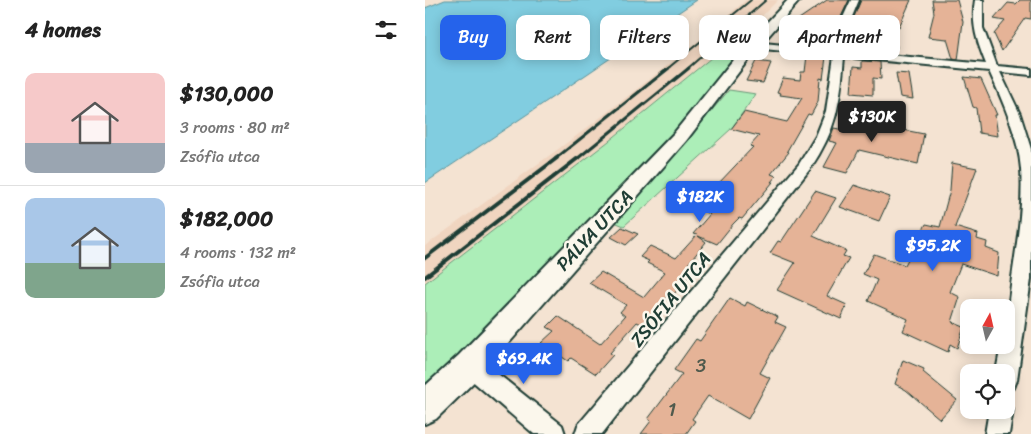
<!DOCTYPE html>
<html lang="en">
<head>
<meta charset="utf-8">
<style>
	body { margin:0; font-family:Sriracha,sans-serif; background:#f2f2f2; color:#222; height:100vh; display:flex; flex-direction:column; font-size:19px; white-space:nowrap }
	* { box-sizing:border-box; margin:0 }
	p { font-size:16px; color:#767676 }
	.icon { flex:none; width:28px; height:28px; fill:none; stroke:currentColor; stroke-width:2; stroke-linecap:round; stroke-linejoin:round }
	.map { position:relative; flex:1; overflow:hidden }
	.details { display:flex; flex-direction:column; background:#fff; width:425px }
	.details>* { flex:none }
	.top-card { position:absolute; left:15px; top:15px; width:475px; height:45px; display:flex; gap:10px }
	.needle { width:32px; rotate:8deg }
	.tools { position:absolute; left:535px; top:299px; display:grid; gap:10px }
	.tools a { display:grid; place-items:center; width:55px; height:55px; border-radius:10px; background:#fff; box-shadow:0 2px 12px #0003; font-size:25px }
	.price { position:absolute; translate:-50% -42px; padding:0 11px; border-radius:5px; background:#2563eb; color:#fff; font-size:16px; line-height:32px; filter:drop-shadow(0 1px 2px #0008) }
	.price::after { content:''; position:absolute; left:50%; top:30px; width:15px; height:11px; margin-left:-8px; background:inherit; clip-path:polygon(0 0,100% 0,50% 100%) }
	.price.current { background:#222; color:#fff }
	ul { padding:0; list-style:none }
	li { display:flex; align-items:center; gap:15px; height:125px; padding:0 25px }
	li+li { border-top:1px solid #e0e0e0 }
	li span { display:grid; place-items:center; flex:none; width:140px; height:100px; border-radius:10px; color:#555 }
	li>.icon { margin-inline-start:auto }
	span .icon { width:60px; height:60px; fill:#fffc; stroke-width:1 }
	li b { font-size:21px }
	h2 { display:flex; justify-content:space-between; align-items:center; height:60px; padding:0 25px; font-size:21px }
	.tag { padding:0 18px; border-radius:10px; background:#fff; box-shadow:0 2px 12px #0003; font-size:18px; line-height:45px }
	.tag.current { background:#2563eb; color:#fff }
	main { display:flex; flex:1; min-height:0 }
	.map>svg:first-child { display:block }
</style>
</head>
<body>
<main>
<section class="details">
<h2>4 homes<svg class="icon" aria-label="filters" viewBox="0 0 24 24"><path d="M4 7h16M4 17h16"/><circle cx="9" cy="7" r="2"/><circle cx="15" cy="17" r="2"/></svg></h2>
<ul>
<li><span style="background:linear-gradient(#f6c9c9 70%,#9aa5b1 0)"><svg class="icon" aria-label="home" viewBox="0 0 24 24"><path d="M3 11l9-7 9 7M6 9v11h12V9"/></svg></span><div><b>$130,000</b><p>3 rooms · 80 m²</p><p>Zsófia utca</p></div></li>
<li><span style="background:linear-gradient(#a9c7e8 65%,#7fa58c 0)"><svg class="icon" aria-label="home" viewBox="0 0 24 24"><path d="M3 11l9-7 9 7M6 9v11h12V9"/></svg></span><div><b>$182,000</b><p>4 rooms · 132 m²</p><p>Zsófia utca</p></div></li>
</ul>
</section>
<div class="map">
<svg width="606" height="434" viewBox="0 0 606 434">
	<rect width="100%" height="100%" fill="#f4e3d2"/>
	<filter id="ink" filterUnits="userSpaceOnUse"><feTurbulence type="fractalNoise" baseFrequency=".02" numOctaves="2"/><feDisplacementMap in="SourceGraphic" scale="10" xChannelSelector="R" yChannelSelector="G"/><feConvolveMatrix kernelMatrix="1 2 1 2 8 2 1 2 1" color-interpolation-filters="sRGB"/></filter>
	<g filter="url(#ink)">
		<polygon fill="#f0d5c0" points="321,0 353,0 337,16 184,141 0,283 0,246 158,131 271,43"/>
		<g fill="#aceeb8" stroke="#669676">
			<polygon points="323,27 334,31 315,50 299,47"/>
			<polygon points="297,49 312,52 260,121 40,349 0,385 0,283 184,141"/>
			<polygon points="304,90 331,94 306,129 199,226 187,221 257,146"/>
		</g>
		<polygon fill="#81cde0" stroke="#5a939b" points="20,0 272,0 0,183 0,8"/>
		<g fill="#e5b397" stroke="#1f3d34">
			<polygon points="402,0 424,0 413,23 409,45 402,44 402,47 383,45 383,42 369,41 374,19"/>
			<polygon points="436,0 486,0 474,27 469,26 472,48 454,47 454,52 438,51 438,34 425,33 426,24"/>
			<polygon points="507,0 532,0 538,22 533,60 528,59 522,39 503,37 509,13"/>
			<polygon points="595,0 606,0 606,19 600,18 577,51 569,34 580,21 569,19 583,3 591,4"/>
			<polygon points="382,55 401,57 398,79 395,78 393,102 386,115 383,114 362,151 364,152 346,174 351,176 346,182 348,182 317,219 314,218 308,224 292,244 273,236 281,242 263,264 271,267 249,294 246,292 218,325 212,322 185,353 188,355 171,374 146,358 143,361 116,343 129,331 122,327 133,316 175,344 200,316 195,312 201,305 164,283 176,272 219,297 240,272 222,263 224,261 215,257 225,246 251,258 272,235 268,234 285,214 274,209 277,205 274,204 328,147 325,146 334,136 306,129 319,112 362,122 377,98 355,95 356,93 352,92 358,78 375,80 376,72 380,72"/>
			<polygon points="331,61 346,63 338,83 321,81"/>
			<polygon points="437,61 455,62 456,79 448,78 448,95 426,93 428,67 437,68"/>
			<polygon points="471,73 484,74 488,99 475,97"/>
			<polygon points="539,77 556,79 572,115 570,115 573,136 554,133 551,108 548,107"/>
			<polygon points="423,112 442,115 443,123 499,134 493,164 434,150 422,173 399,167 412,143 404,141 409,128 419,130"/>
			<polygon points="527,163 552,168 530,227 553,234 552,239 562,242 561,248 574,253 572,276 536,264 525,292 535,297 527,322 539,327 532,348 525,344 523,352 478,331 483,319 443,301 452,280 438,274 449,254 480,265 501,224 515,227 525,190"/>
			<polygon points="429,185 465,197 454,221 415,207"/>
			<polygon points="390,191 411,198 388,236 421,251 418,256 424,258 402,296 422,305 416,319 352,290 370,263 345,253 353,241 356,242"/>
			<polygon points="197,227 213,234 201,245 186,237"/>
			<polygon points="305,298 320,306 322,302 353,317 350,322 361,327 335,373 345,378 323,419 283,396 267,419 270,421 261,434 216,434 226,421 223,419 257,374 249,370 271,339 275,341"/>
			<polygon points="478,360 499,369 498,372 532,400 515,419 481,390 470,384"/>
		</g>
		<g fill="none" stroke-linecap="round" stroke-linejoin="round">
			<defs>
				<g id="street">
					<path d="M426,0H434L424,24L420,51L561,64C552,42 546,24 550,0H558V28L572,66L606,69V75L575,72L595,114L606,149V279L592,380L589,388L581,391V372H571L576,345H581C581,286 600,228 596,169C593,135 578,102 564,71L419,57C415,104 412,129 385,169L177,434H150L153,425L374,164L391,136L401,111L409,56L328,48L323,45L328,42L410,50L415,24Z"/>
					<polygon points="45,355 53,358 137,425 140,434 109,434 37,372 34,365 37,358"/>
					<polygon points="581,400 584,402 588,410 584,434 560,434 564,410 581,410"/>
				</g>
				<polygon id="secondary" points="363,0 375,0 326,56 261,141 56,375 11,419 0,424 0,386 34,355 249,133 316,50"/>
			</defs>
			<use href="#street" stroke="#1f3d34" stroke-width="4"/>
			<use href="#secondary" stroke="#1f3d34" stroke-width="4"/>
			<use href="#street" fill="#fbf7ec" fill-rule="evenodd"/>
			<use href="#secondary" fill="#fbf7ec" fill-rule="evenodd"/>
			<g stroke="#1f3d34" stroke-width="2">
				<polyline points="242,69 326,0"/>
				<polyline points="262,69 341,0"/>
			</g>
			<g stroke="#1f3d34" stroke-width="3">
				<polyline points="130,159 244,68"/>
				<polyline points="152,159 264,68"/>
			</g>
			<g stroke="#1f3d34" stroke-width="4">
				<polyline points="0,258 132,158"/>
				<polyline points="0,277 153,158"/>
			</g>
		</g>
	</g>
	<g text-anchor="middle" stroke-width="5" stroke-linejoin="round" paint-order="stroke">
		<g font-size="19" fill="#1f3d34" stroke="#fbf7ec">
			<text transform="translate(169 230) rotate(-47)" y="7">PÁLYA UTCA</text>
			<text transform="translate(245 299) rotate(-51)" y="7">ZSÓFIA UTCA</text>
		</g>
		<g font-size="19" fill="#505a4d">
			<text x="276" y="372">3</text>
			<text x="247" y="416">1</text>
		</g>
	</g>
</svg>
<div class="tools">
<a><svg class="needle" viewBox="-14 -14 28 28"><path d="M0-13l5 13h-10z" fill="#e53935"/><path d="M0 13l5-13h-10z" fill="#767676"/></svg></a>
<a><svg class="icon" aria-label="locate" viewBox="0 0 24 24"><circle cx="12" cy="12" r="6"/><path d="M12 2v4M12 18v4M2 12h4M18 12h4"/></svg></a>
</div>
<b class="price current" style="left:447px;top:143px">$130K</b>
<b class="price" style="left:275px;top:223px">$182K</b>
<b class="price" style="left:508px;top:272px">$95.2K</b>
<b class="price" style="left:99px;top:385px">$69.4K</b>
<div class="top-card">
<a class="tag current">Buy</a>
<a class="tag">Rent</a>
<a class="tag">Filters</a>
<a class="tag">New</a>
<a class="tag">Apartment</a>
</div>
</div>
</main>
</body>
</html>
